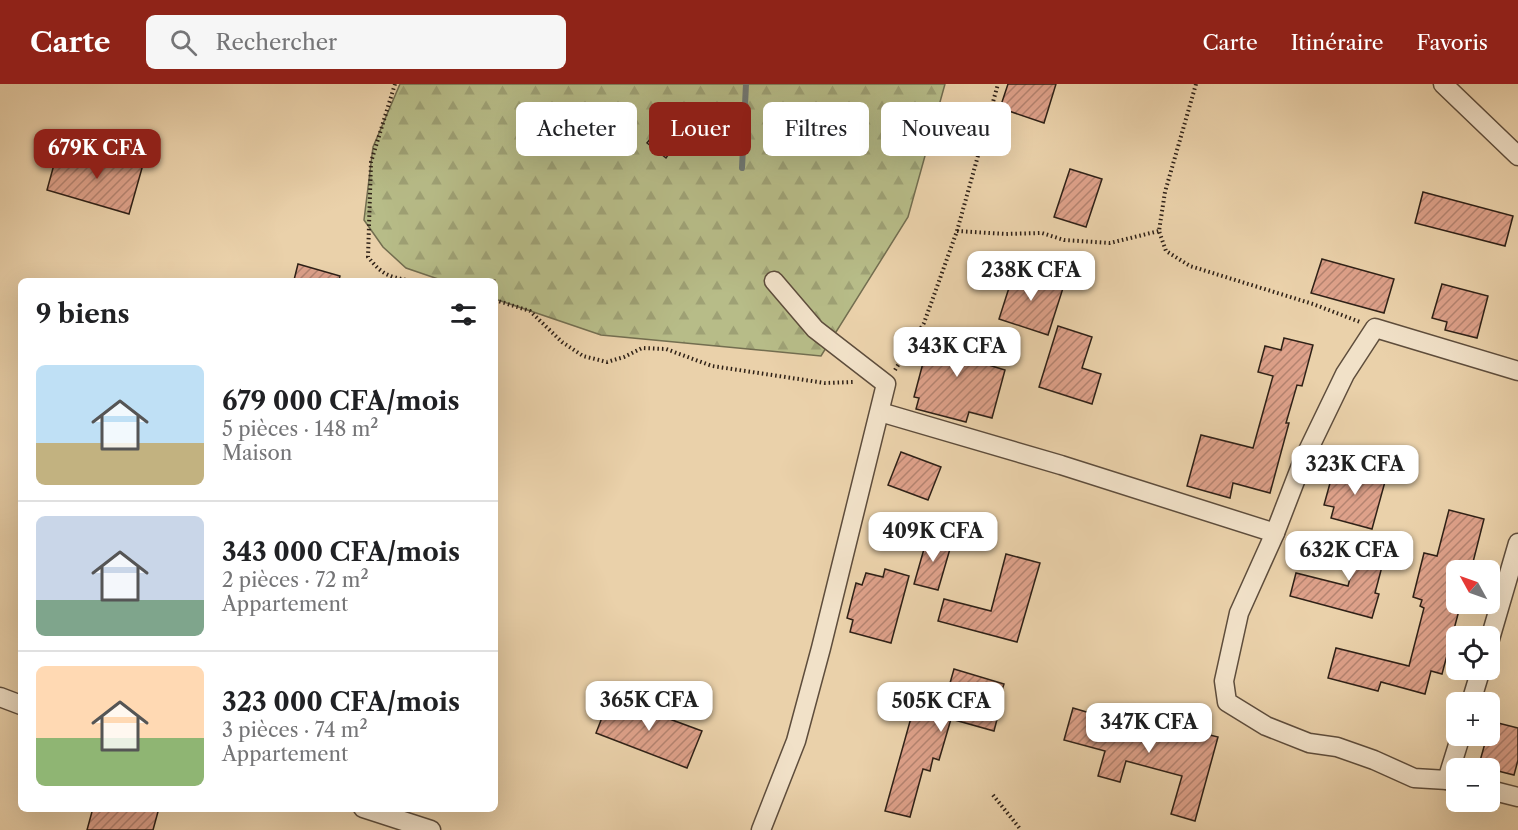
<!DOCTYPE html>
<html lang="fr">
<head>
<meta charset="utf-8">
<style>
	body { margin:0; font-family:"Libre Caslon Text",serif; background:#f6f6f6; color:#202124; height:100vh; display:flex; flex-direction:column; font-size:22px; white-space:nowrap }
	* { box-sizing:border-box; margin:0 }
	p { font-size:20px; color:#757577 }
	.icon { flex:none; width:33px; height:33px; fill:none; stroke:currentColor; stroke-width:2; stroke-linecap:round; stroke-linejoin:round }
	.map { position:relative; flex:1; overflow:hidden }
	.panel { position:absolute; left:18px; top:194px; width:480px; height:534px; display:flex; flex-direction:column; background:#fff; border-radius:9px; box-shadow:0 6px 24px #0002 }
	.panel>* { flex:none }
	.top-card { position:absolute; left:516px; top:18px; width:570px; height:54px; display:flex; gap:12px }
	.needle { width:39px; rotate:310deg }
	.buttons { position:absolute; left:1446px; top:476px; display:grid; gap:12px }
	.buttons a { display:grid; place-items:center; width:54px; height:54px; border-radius:9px; background:#fff; box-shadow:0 6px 24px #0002; font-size:30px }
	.price { position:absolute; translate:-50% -51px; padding:0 14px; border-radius:12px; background:#fff; color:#222; font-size:20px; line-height:39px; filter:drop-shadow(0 2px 3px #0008) }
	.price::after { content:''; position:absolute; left:50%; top:36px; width:18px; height:14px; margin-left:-9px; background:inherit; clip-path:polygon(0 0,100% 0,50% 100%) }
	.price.selected { background:#8f2418; color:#fff }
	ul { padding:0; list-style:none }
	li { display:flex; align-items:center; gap:18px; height:150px; padding:0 18px }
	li+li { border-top:2px solid #e0e0e0 }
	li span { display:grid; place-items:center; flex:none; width:168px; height:120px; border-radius:9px; color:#555 }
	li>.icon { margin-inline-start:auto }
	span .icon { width:72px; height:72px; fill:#fffc; stroke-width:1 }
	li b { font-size:26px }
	h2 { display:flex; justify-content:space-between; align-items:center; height:72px; padding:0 18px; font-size:26px }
	.chip { padding:0 21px; border-radius:9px; background:#fff; box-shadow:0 6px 24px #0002; font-size:21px; line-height:54px }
	.chip.selected { background:#8f2418; color:#fff }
	header { display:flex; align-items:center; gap:36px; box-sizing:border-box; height:84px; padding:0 30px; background:#8f2418; color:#fff }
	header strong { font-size:28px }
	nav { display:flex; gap:33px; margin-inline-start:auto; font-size:21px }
	.search { width:420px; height:54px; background:#f6f6f6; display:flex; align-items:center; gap:15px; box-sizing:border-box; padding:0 21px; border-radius:9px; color:#757577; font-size:22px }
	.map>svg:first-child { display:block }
</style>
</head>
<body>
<header>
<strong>Carte</strong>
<div class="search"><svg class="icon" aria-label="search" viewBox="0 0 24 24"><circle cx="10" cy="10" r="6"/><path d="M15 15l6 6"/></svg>Rechercher</div>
<nav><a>Carte</a><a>Itinéraire</a><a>Favoris</a></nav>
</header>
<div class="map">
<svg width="1518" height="746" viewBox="0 0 1518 746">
	<defs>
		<pattern id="forest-firs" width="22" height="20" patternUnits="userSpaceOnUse" patternTransform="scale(1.5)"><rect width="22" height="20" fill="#b7bc88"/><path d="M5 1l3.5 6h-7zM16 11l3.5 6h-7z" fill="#9ea175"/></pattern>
		<pattern id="building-hatch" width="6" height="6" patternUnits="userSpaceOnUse" patternTransform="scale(1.5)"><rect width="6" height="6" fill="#dea18a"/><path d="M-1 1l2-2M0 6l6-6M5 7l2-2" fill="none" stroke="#b48370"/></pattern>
	</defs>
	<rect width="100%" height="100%" fill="#ead1aa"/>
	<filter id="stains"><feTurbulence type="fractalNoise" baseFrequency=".00333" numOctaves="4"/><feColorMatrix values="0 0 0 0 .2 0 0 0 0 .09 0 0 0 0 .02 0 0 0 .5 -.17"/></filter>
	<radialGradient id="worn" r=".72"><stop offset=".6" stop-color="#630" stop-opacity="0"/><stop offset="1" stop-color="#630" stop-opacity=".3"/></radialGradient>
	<polygon fill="url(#forest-firs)" stroke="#736e50" stroke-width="1.5" points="400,0 945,0 908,133 821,272 601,251 495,215 495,196 441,196 406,184 383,163 364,136 373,63"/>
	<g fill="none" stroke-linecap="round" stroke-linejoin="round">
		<polyline stroke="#717975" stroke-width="6" points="742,84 746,0"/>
	</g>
	<g fill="url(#building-hatch)" stroke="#2f2117" stroke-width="1.5">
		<polygon points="1008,0 1056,0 1044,39 1000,24"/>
		<polygon points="667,34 685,48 666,74 647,59"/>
		<polygon points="58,66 114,81 117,70 144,77 129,130 47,106"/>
		<polygon points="1070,85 1102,95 1086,143 1054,133"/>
		<polygon points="1423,108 1513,132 1505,162 1415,139"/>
		<polygon points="1322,175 1394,195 1384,229 1311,209"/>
		<polygon points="298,180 340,192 339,196 294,196"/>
		<polygon points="1015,185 1064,201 1048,251 999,235"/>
		<polygon points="1442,200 1488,212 1477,254 1445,246 1447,238 1432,234"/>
		<polygon points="1058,242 1092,253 1082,284 1101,290 1092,320 1039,303"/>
		<polygon points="932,245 988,260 982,279 1005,286 992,334 969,328 966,338 916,325 919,314 914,313"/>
		<polygon points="1284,254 1313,261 1302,302 1297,301 1286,339 1289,339 1270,409 1233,399 1230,414 1187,402 1201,351 1253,364 1273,292 1258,288 1265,262 1281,266"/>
		<polygon points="901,368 941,383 928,416 888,401"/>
		<polygon points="1335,381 1386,394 1372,445 1331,434 1334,423 1324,421"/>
		<polygon points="1449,426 1484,435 1471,486 1456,486 1456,519 1461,519 1442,590 1431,587 1425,610 1381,598 1378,607 1328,594 1336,564 1409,582 1424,524 1420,522 1422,516 1413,513 1424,469 1437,472"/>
		<polygon points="1362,449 1389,456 1375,509 1379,510 1372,534 1290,512 1296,489 1348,502"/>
		<polygon points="928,451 952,458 938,506 914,500"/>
		<polygon points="1006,470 1040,479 1017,558 938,537 944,515 991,527"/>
		<polygon points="885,485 909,492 891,559 850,548 853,536 847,534 856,499 862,501 866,489 883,493"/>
		<polygon points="954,585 1004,600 999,615 1002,616 994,647 951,635 939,676 933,674 930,687 923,685 910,733 885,727 914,623 941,631"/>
		<polygon points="610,613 702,647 687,684 596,649"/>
		<polygon points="1073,624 1161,650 1162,647 1180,652 1182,644 1218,653 1195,737 1171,730 1182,692 1126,677 1120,698 1098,692 1105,667 1064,656"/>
		<polygon points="1498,639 1518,644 1518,676 1514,691 1486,684 1488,679 1480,677 1487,652 1495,654"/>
		<polygon points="93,724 159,724 153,746 87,746"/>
	</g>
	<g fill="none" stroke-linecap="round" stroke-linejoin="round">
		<defs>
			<g id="street">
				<polyline points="1443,0 1518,72"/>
				<polyline points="880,328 1061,381 1275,449"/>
				<polyline points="1490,555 1518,459"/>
				<polyline points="0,613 21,621"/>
				<polyline points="1471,618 1481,585"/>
				<polyline points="1447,696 1461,651"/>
				<polyline points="1456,698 1447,696 1414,694 1374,676 1337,663 1309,659 1266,642 1227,618 1224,597 1239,529 1275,449 1302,379 1345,290 1375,244 1518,287"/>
				<polyline points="1490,706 1518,713"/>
				<polyline points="363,724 431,746"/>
				<polyline points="761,746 796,657 821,564 886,300 815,245 774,197"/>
			</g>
		</defs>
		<use href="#street" stroke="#5e4d3c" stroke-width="21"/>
		<g stroke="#2f2117" stroke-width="4" stroke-dasharray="1.5 3" stroke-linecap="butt">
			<path d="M395,0L371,78L368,173C381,189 387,193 408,196"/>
			<polyline points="1196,0 1165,108 1159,147 1166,167 1190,182 1313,220 1360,238"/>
			<polyline points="957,147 1006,150 1042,149 1064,156 1110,159 1159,147"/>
			<polyline points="495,216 530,227 562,258 583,272 607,278 624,273 642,264 666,265 712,282 825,299 854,298"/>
			<polyline points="895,286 924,239 957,147 998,0"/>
			<polyline points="993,711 1021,746"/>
		</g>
		<use href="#street" stroke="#f1e1c8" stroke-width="18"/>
	</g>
	<rect width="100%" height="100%" filter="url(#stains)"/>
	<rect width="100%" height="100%" fill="url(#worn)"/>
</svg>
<div class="buttons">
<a><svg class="needle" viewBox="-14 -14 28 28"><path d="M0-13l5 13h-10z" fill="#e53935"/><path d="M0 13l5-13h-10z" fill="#757577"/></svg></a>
<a><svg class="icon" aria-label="locate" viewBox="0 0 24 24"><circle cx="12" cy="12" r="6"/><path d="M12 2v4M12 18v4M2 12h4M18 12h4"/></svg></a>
<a>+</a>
<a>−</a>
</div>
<b class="price selected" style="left:97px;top:96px">679K CFA</b>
<b class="price" style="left:1031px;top:218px">238K CFA</b>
<b class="price" style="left:957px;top:294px">343K CFA</b>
<b class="price" style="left:1355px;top:412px">323K CFA</b>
<b class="price" style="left:933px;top:479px">409K CFA</b>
<b class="price" style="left:1349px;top:498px">632K CFA</b>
<b class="price" style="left:649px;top:648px">365K CFA</b>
<b class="price" style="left:941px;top:649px">505K CFA</b>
<b class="price" style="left:1149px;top:670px">347K CFA</b>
<div class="top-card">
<a class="chip">Acheter</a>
<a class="chip selected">Louer</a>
<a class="chip">Filtres</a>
<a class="chip">Nouveau</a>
</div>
<section class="panel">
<h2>9 biens<svg class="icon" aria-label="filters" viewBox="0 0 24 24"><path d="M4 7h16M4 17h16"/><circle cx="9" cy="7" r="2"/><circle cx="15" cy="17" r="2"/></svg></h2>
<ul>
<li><span style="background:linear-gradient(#bfe0f5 65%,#c2b280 0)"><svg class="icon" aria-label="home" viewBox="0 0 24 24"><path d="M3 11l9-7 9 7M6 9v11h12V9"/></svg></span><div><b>679 000 CFA/mois</b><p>5 pièces · 148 m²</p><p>Maison</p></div></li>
<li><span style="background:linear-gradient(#c9d6e8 70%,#7fa58c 0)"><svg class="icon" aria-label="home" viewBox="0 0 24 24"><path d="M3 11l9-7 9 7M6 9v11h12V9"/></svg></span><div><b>343 000 CFA/mois</b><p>2 pièces · 72 m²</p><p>Appartement</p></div></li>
<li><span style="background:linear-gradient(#ffd9b3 60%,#8fb573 0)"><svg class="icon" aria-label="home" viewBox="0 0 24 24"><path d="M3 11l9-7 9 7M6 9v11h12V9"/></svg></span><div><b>323 000 CFA/mois</b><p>3 pièces · 74 m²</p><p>Appartement</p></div></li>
</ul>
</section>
</div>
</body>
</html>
